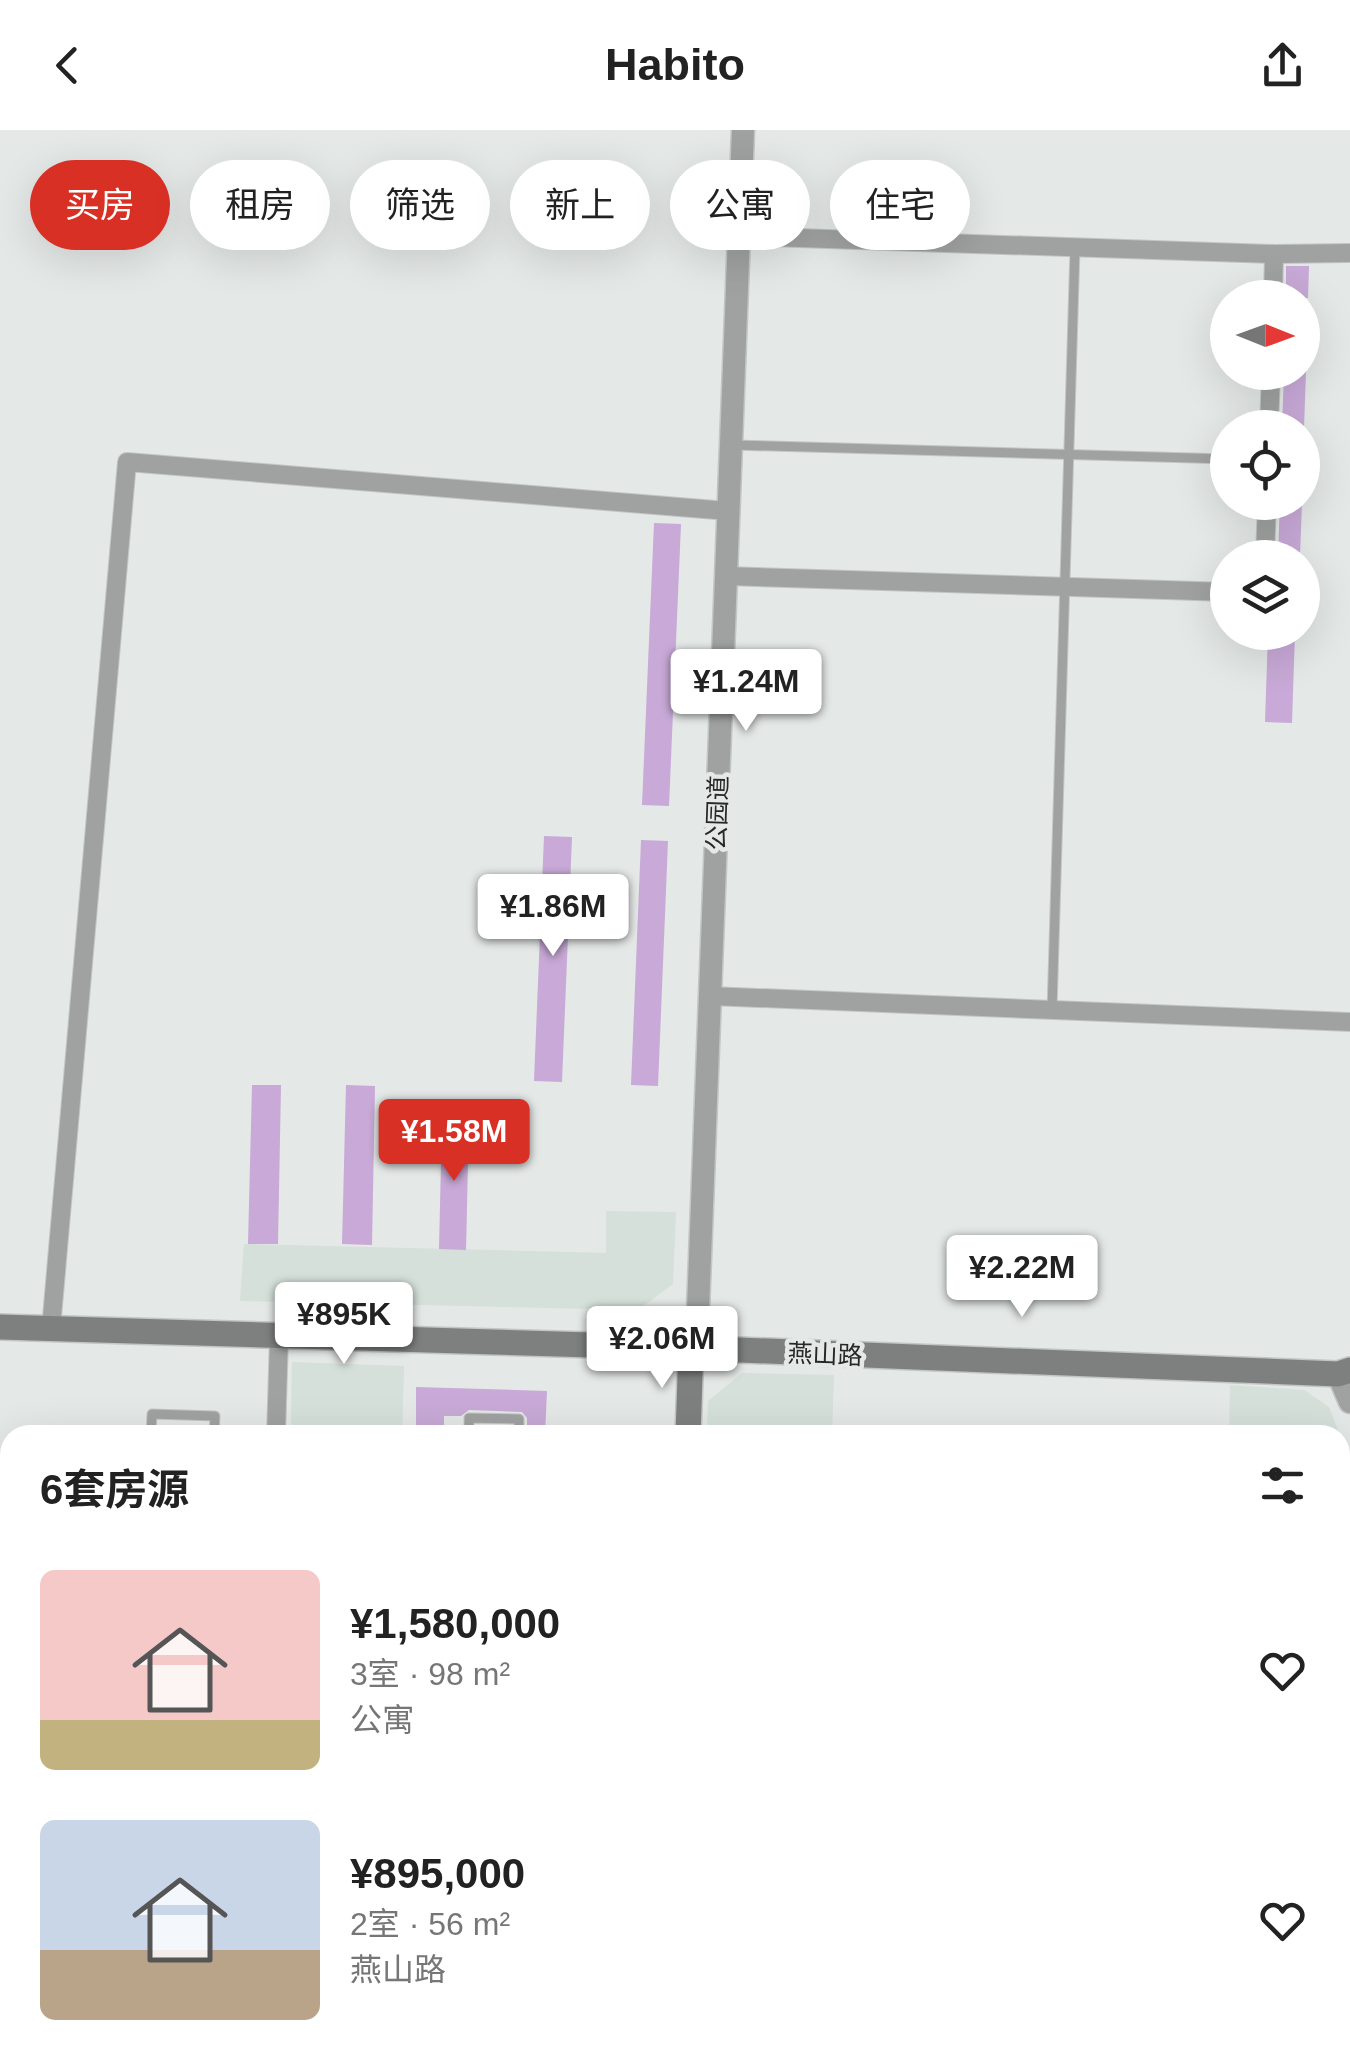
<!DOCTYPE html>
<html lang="zh">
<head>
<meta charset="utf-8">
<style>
	body { margin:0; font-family:Arial,"Noto Sans SC",sans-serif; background:#f2f2f2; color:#222; height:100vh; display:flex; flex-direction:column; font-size:38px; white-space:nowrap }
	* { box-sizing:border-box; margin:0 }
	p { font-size:32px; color:#767676 }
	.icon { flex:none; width:55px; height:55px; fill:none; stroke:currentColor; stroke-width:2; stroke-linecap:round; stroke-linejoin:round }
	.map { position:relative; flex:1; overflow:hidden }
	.side { position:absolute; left:0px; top:1295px; width:1350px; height:640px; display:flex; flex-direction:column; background:#fff; border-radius:30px 30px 0 0; box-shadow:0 10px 40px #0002 }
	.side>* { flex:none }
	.top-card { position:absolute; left:30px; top:30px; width:1290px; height:90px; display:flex; gap:20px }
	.needle { width:65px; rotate:91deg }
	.controls { position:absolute; left:1210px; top:150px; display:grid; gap:20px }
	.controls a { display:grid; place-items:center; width:110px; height:110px; border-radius:50%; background:#fff; box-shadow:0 10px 40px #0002; font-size:50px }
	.price { position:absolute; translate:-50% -85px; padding:0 22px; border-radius:10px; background:#fff; color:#222; font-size:32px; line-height:65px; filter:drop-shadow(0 2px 5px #0008) }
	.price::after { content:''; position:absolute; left:50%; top:60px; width:30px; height:22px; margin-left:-15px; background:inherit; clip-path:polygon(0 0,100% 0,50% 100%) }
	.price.on { background:#d93025; color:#fff }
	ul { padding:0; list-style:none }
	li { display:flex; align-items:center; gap:30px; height:250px; padding:0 40px }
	li span { display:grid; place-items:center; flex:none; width:280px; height:200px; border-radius:15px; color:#555 }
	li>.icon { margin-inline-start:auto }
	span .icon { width:120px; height:120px; fill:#fffc; stroke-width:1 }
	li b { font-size:42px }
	h2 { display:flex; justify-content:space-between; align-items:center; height:120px; padding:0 40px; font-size:42px }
	.chip { padding:0 35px; border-radius:45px; background:#fff; box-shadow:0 10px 40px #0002; font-size:35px; line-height:90px }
	.chip.on { background:#d93025; color:#fff }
	header { display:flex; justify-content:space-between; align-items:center; height:130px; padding:0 40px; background:#fff; font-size:45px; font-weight:800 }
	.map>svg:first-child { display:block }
</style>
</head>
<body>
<header><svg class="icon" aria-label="back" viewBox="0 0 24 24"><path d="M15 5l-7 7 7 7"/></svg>Habito<svg class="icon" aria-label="share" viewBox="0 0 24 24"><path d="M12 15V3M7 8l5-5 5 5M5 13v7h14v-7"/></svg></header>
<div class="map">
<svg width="1350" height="1935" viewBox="0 0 1350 1935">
	<rect width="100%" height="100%" fill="#e4e8e6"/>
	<g fill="#d4e0d9">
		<polygon points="606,1081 676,1082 673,1154 638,1180 240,1171 244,1114 606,1123"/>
		<polygon points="292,1232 404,1236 402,1305 291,1305"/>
		<polygon points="742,1243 834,1245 832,1305 707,1305 708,1271"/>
		<polygon points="1230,1255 1304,1260 1329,1277 1340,1305 1229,1305"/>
		<polygon points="1340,1306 1350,1331 1350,1643 1340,1619"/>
	</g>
	<polygon fill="#b7d8c5" points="1350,1581 1350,1643 1340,1619 1340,1583"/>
	<g fill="#c8a9d7">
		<polygon points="1286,136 1309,136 1308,168 1286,168"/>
		<polygon points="1284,242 1306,242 1304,298 1282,298"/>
		<polygon points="1280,372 1302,372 1300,427 1278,426"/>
		<polygon points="654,393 681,394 669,676 642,675"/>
		<polygon points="1268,502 1295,502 1292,593 1265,592"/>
		<polygon points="544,706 572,707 562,952 534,951"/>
		<polygon points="641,710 668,711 658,956 631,955"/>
		<polygon points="252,955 281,955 278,1114 248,1114"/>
		<polygon points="346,955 375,956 372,1115 342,1114"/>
		<polygon points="442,988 469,989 466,1120 439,1119"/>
		<polygon points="416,1257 547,1261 545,1305 527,1305 527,1288 522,1282 469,1280 461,1286 444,1286 444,1305 416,1305"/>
	</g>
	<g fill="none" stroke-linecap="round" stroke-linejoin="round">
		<defs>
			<g id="service">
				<polyline points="733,315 1228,329"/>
				<polyline points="1052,880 1075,118"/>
				<polyline points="151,1305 152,1284 215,1286 214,1305"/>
				<polyline points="469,1305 469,1288 519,1289 519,1305"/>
				<polyline points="0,1338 10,1338"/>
				<polyline points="1340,1740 1347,1758 1349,1776"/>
				<polyline points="580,1925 581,1935"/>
				<polyline points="85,1935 85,1925"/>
				<polyline points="183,1935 183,1925"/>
				<polyline points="354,1935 354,1925"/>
				<polyline points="447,1935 447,1925"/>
				<polyline points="629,1935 629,1925"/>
				<polyline points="754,1935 754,1925"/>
				<polyline points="869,1935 869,1925"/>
				<polyline points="912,1935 912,1925"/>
				<polyline points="963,1935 963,1925"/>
				<polyline points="1019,1935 1019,1925"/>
				<polyline points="1302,1935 1303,1925"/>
			</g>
			<g id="minor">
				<polyline points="738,106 1274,124 1350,123"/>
				<polyline points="1273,168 1274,124"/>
				<polyline points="1269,298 1271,242"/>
				<polyline points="1265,428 1267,372"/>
				<polyline points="726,446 1228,462"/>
				<polyline points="710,866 1350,892"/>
				<polyline points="52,1187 127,332 728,381"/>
				<polyline points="276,1305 279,1207"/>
				<polyline points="0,1525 10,1525"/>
				<polyline points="0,1882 10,1882"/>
				<polyline points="481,1925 492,1935"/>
				<polyline points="1094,1935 1094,1925"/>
			</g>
			<g id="tertiary">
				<polyline points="697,1206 743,0"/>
				<polyline points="1338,1244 1350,1272"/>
			</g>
			<g id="secondary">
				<polyline points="0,1197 691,1218 1338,1244 1350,1240"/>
				<polyline points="688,1305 691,1218 697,1206"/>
				<polyline points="669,1935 669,1925"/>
			</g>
		</defs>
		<use href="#service" stroke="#c2c6c4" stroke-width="11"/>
		<use href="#minor" stroke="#c2c6c4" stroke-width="20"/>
		<use href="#tertiary" stroke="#c2c6c4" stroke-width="25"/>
		<use href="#secondary" stroke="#c2c6c4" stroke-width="28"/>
		<use href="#service" stroke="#a0a2a1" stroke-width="9"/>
		<use href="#minor" stroke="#a0a2a1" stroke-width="18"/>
		<use href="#tertiary" stroke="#a0a2a1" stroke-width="22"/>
		<use href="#secondary" stroke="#7e807f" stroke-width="25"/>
	</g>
	<g text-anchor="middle" stroke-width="9" stroke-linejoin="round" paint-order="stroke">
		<g font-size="25" fill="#272928" stroke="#e4e8e6">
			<text transform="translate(717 683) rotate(-88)" y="9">公园道</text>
			<text transform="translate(825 1224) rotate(2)" y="9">燕山路</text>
		</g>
	</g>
</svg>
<div class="controls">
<a><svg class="needle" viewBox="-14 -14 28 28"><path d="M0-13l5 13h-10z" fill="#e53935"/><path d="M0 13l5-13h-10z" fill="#767676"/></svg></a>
<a><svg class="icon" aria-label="locate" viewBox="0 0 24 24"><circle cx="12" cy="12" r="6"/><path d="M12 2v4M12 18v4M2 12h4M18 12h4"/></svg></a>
<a><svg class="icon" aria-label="layers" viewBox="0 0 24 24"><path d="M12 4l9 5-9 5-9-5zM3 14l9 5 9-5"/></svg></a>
</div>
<b class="price" style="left:746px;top:604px">¥1.24M</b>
<b class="price" style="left:553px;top:829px">¥1.86M</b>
<b class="price on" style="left:454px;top:1054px">¥1.58M</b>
<b class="price" style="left:1022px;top:1190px">¥2.22M</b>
<b class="price" style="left:344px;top:1237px">¥895K</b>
<b class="price" style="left:662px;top:1261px">¥2.06M</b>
<div class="top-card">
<a class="chip on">买房</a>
<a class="chip">租房</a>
<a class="chip">筛选</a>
<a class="chip">新上</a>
<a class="chip">公寓</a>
<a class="chip">住宅</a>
</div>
<section class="side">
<h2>6套房源<svg class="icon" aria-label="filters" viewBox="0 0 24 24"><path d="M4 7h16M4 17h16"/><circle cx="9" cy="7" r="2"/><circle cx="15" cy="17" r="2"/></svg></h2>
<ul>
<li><span style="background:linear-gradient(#f6c9c9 75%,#c2b280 0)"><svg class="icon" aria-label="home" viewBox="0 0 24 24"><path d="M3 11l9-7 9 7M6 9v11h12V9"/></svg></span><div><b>¥1,580,000</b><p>3室 · 98 m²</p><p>公寓</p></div><svg class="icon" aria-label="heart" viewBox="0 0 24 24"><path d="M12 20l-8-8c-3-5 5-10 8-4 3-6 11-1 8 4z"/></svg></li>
<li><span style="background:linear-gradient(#c9d6e8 65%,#b9a48a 0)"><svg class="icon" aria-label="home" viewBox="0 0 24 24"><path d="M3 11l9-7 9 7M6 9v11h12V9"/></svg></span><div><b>¥895,000</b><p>2室 · 56 m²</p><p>燕山路</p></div><svg class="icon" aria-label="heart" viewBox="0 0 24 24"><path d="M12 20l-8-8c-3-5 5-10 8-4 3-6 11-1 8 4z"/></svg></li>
</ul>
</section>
</div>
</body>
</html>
